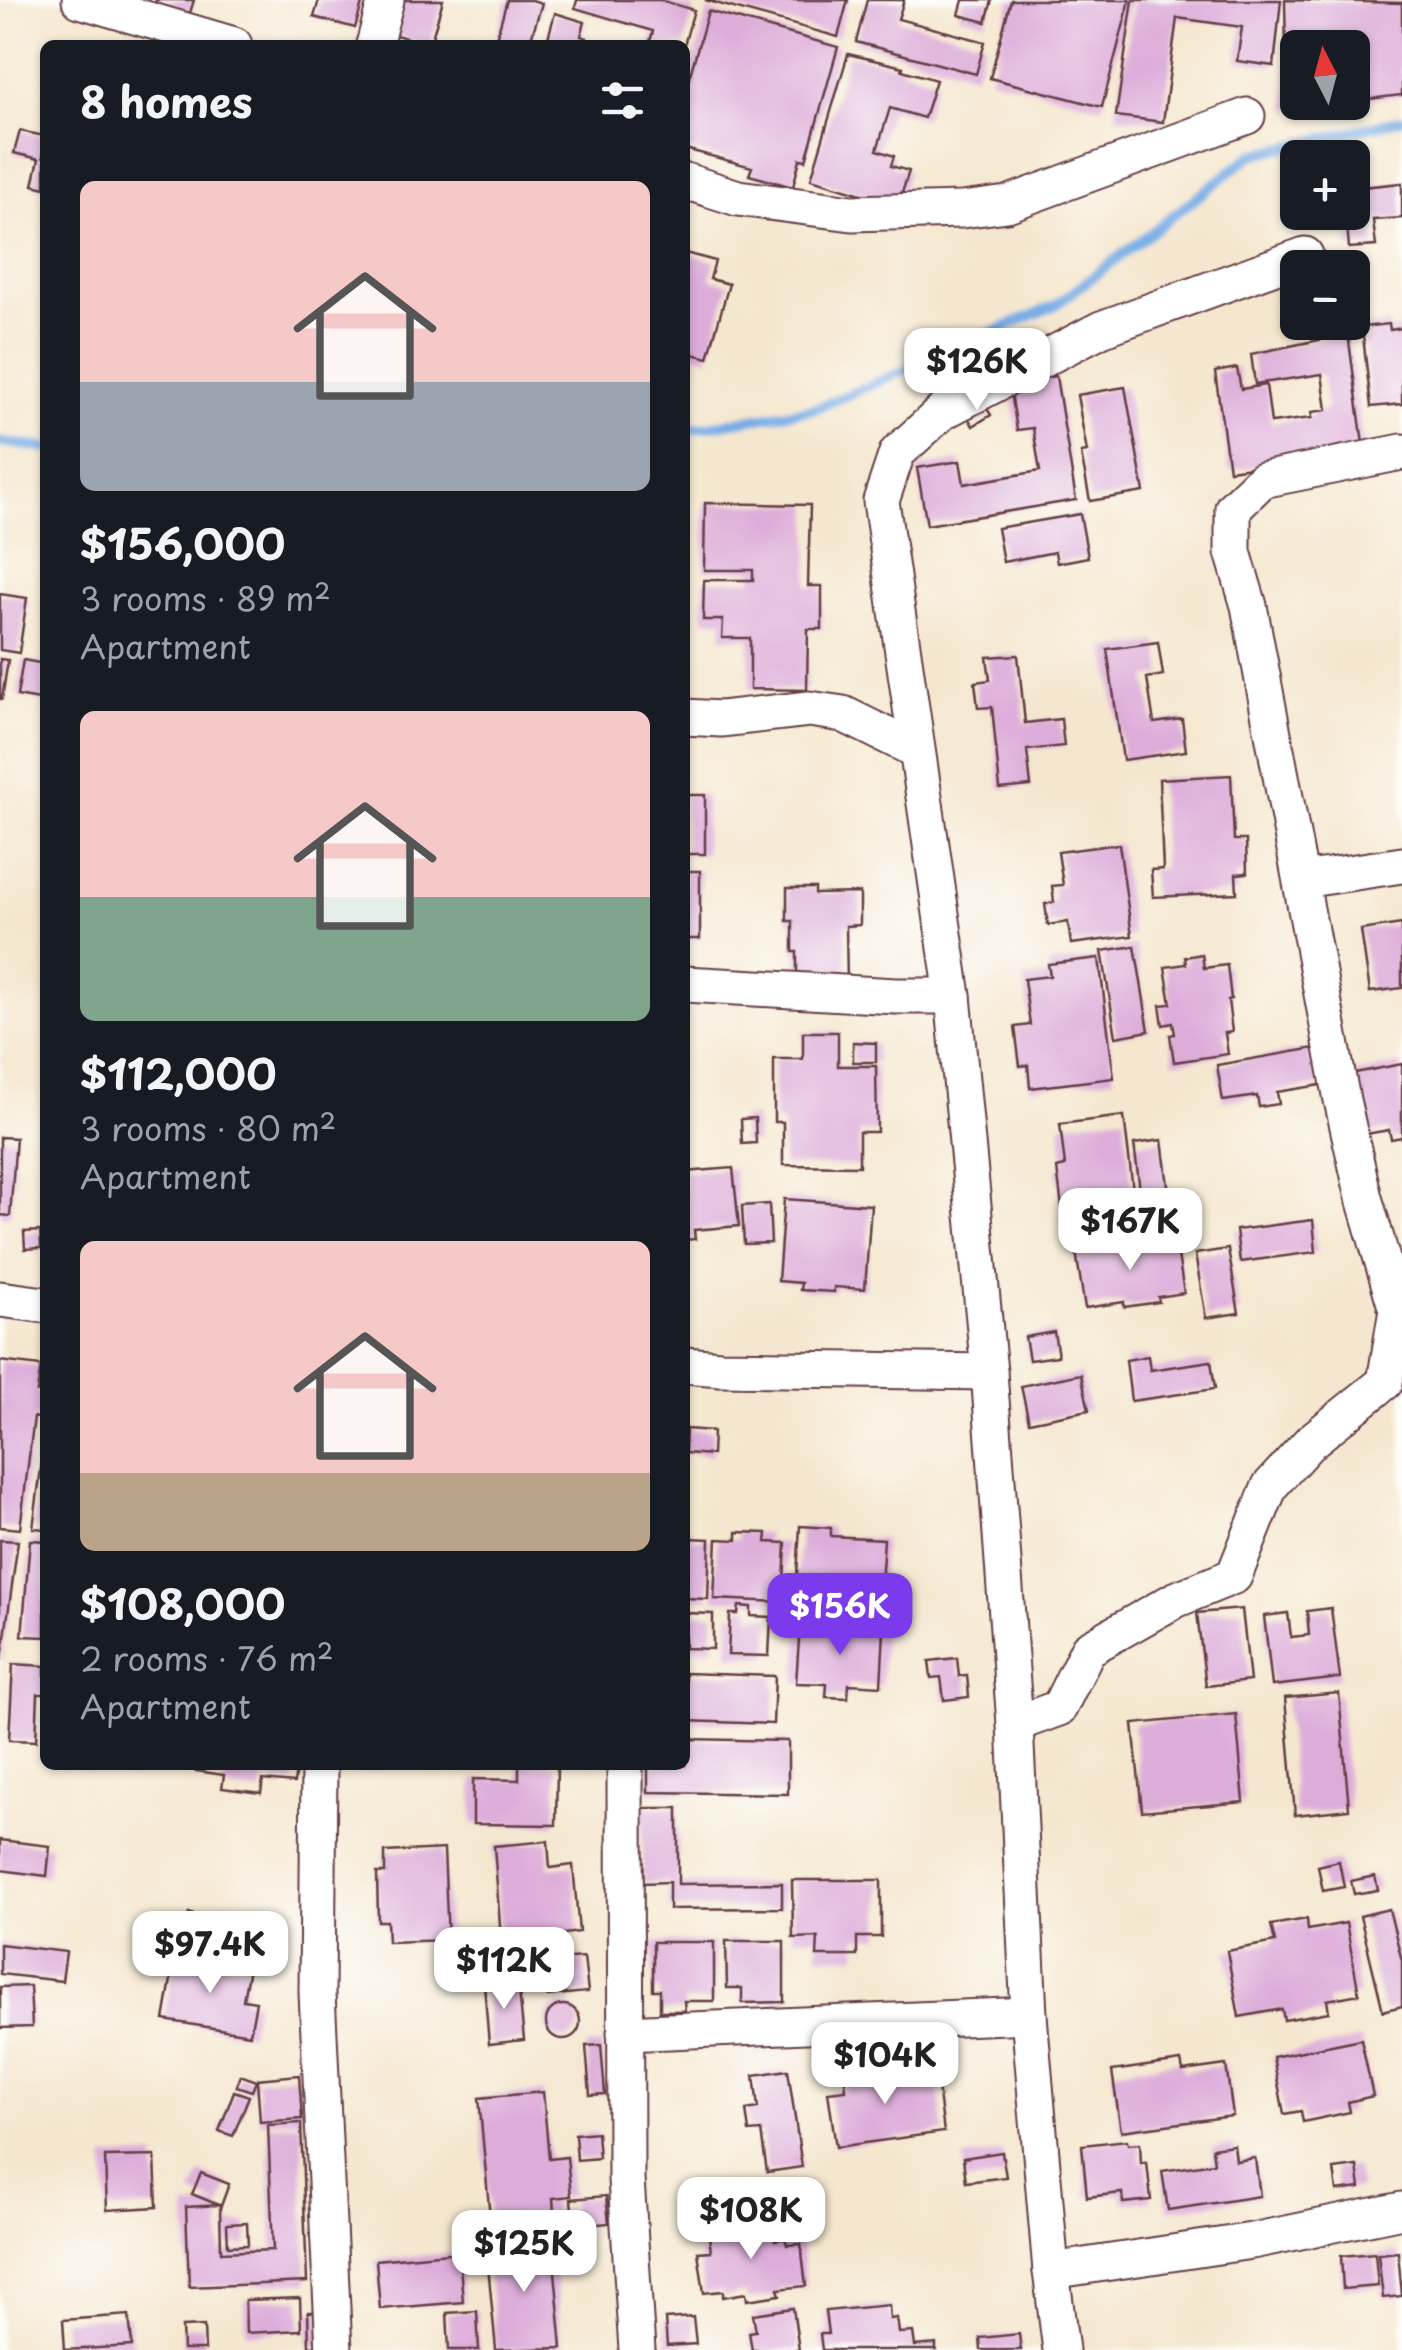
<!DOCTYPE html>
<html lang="en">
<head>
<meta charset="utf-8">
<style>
	body { margin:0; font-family:"Playpen Sans",sans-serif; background:#20242c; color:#f1f3f6; height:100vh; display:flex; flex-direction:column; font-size:38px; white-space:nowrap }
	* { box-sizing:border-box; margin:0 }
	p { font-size:32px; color:#9ea1a6 }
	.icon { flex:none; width:55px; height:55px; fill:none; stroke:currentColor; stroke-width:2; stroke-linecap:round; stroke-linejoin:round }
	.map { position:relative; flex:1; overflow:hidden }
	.drawer { position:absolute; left:40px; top:40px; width:650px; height:1730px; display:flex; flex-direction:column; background:#171b24; border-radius:15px; box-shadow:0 2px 8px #0004 }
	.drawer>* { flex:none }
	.needle { width:65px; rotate:354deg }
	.buttons { position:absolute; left:1280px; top:30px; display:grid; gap:20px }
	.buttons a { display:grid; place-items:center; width:90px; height:90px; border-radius:15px; background:#171b24; box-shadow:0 2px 8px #0004; font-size:50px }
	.price { position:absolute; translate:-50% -85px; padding:0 22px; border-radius:20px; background:#fff; color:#222; font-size:32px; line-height:65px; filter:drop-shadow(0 2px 5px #0008) }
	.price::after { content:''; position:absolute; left:50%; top:60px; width:30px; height:22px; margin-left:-15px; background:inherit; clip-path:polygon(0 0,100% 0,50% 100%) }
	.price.current { background:#7c3aed; color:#fff }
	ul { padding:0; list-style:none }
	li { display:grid; align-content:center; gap:20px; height:530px; padding:0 40px }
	li span { display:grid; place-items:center; height:310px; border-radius:15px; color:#555 }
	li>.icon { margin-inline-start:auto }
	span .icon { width:180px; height:180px; fill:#fffc; stroke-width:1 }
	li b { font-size:42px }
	h2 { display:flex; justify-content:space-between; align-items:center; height:120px; padding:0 40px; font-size:42px }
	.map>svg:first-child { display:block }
</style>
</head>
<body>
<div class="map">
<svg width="1402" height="2350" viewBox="0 0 1402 2350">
	<rect width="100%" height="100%" fill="#fdfcf7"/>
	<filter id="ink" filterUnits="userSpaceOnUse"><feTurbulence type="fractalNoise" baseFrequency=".01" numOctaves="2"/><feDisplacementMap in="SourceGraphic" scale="20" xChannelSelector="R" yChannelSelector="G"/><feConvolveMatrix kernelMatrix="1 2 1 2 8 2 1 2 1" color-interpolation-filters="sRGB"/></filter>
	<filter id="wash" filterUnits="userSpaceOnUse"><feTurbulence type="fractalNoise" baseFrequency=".0048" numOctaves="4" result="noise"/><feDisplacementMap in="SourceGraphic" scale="40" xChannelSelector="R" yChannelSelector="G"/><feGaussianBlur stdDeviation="2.25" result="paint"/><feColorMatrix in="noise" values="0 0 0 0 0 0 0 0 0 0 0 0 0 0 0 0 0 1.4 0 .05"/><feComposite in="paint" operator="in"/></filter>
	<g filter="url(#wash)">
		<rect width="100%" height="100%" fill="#f5e7cf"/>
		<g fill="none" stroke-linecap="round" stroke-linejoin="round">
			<g stroke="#78ade6" stroke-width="10">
				<polyline points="685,430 817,408 1056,305 1252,155 1402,119"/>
				<polyline points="0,442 45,448"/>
			</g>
		</g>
		<g id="blocks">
			<g fill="#ddadda">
				<polygon points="156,0 194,0 189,16 154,6"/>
				<polygon points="319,0 363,0 355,28 314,17"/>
				<polygon points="403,0 443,0 430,45 392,34"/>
				<polygon points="507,0 532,0 542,3 529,45 515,45 496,39"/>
				<polygon points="577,0 660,0 694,10 684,45 649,45 653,31 575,8"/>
				<polygon points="705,0 848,0 838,37"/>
				<polygon points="867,0 904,0 898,19 985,42 976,74 856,42"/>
				<polygon points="963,0 992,0 986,22 959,15"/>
				<polygon points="1011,0 1130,0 1102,107 990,78"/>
				<polygon points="1133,0 1281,0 1274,66 1237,61 1242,27 1177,18 1163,122 1116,116"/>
				<polygon points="1285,0 1402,3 1402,95 1352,101 1352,48 1298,48 1298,102 1320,102 1320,105 1287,109"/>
				<polygon points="708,11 838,47 806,160 800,159 793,187 749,175 752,167 685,149 685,93"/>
				<polygon points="555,13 585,22 581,36 587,38 584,45 546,45"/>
				<polygon points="848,54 903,67 902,70 936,80 924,118 890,108 877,150 894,156 891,166 909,171 898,205 811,179"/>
				<polygon points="20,131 45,136 43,157 45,157 45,188 33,185 39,159 14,153"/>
				<polygon points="1402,183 1402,218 1373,220 1376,246 1349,248 1346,212 1352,212 1352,188"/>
				<polygon points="685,253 715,261 710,279 729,284 708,358 685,352"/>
				<polygon points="1389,324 1390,330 1402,328 1402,404 1371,407 1362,327"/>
				<polygon points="1348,334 1364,451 1229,470 1215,372 1237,368 1241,389 1266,385 1271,423 1312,418 1312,412 1327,410 1322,374 1255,384 1251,354"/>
				<polygon points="1056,376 1076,500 927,525 917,468 960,461 964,484 1040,471 1033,428 1017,430 1011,392 1027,389 1025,381"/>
				<polygon points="1125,387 1144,492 1090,501 1081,453 1087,452 1077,395"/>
				<polygon points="982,400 991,415 973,426 964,410"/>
				<polygon points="705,503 810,505 808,586 822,586 822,629 808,629 807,690 750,689 750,638 722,638 723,620 703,620 704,580 753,580 753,570 704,570"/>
				<polygon points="1080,514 1088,557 1057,563 1055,552 1003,562 997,528"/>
				<polygon points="0,594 27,598 19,653 0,650"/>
				<polygon points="1158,642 1163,675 1147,678 1154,723 1182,719 1186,751 1123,760 1107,649"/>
				<polygon points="1018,655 1025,723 1061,719 1064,746 1027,750 1031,786 1000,789 992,707 978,708 975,682 990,680 987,657"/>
				<polygon points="0,659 8,660 2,699 0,699"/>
				<polygon points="23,660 45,664 45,701 17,696"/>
				<polygon points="1231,775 1234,840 1246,840 1247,873 1236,874 1237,893 1153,897 1151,870 1163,869 1159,779"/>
				<rect x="685" y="795" width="20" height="59"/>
				<polygon points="1119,844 1132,936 1071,944 1068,922 1048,925 1045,904 1054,902 1052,886 1063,885 1058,852"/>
				<rect x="685" y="871" width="15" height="68"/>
				<polygon points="787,888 815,888 815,894 860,893 860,925 846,926 847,984 797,984 797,952 793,952 793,921 787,921"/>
				<polygon points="1402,924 1402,988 1370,992 1361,930"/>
				<polygon points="1135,946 1149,1031 1116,1037 1102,951"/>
				<polygon points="1202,954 1204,968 1227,965 1231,999 1228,1000 1232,1032 1225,1033 1228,1054 1174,1062 1170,1035 1175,1034 1173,1023 1163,1025 1160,1005 1171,1004 1165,967 1186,964 1185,957"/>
				<polygon points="1099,958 1114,1078 1030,1088 1028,1065 1020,1066 1015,1027 1030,1025 1024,979 1050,976 1048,964"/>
				<polygon points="803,1032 838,1032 838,1066 876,1066 877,1132 859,1132 859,1166 783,1165 783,1122 774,1122 774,1059 803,1059"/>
				<polygon points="853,1042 876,1043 876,1062 853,1062"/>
				<polygon points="1321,1047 1327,1084 1277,1092 1279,1104 1259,1107 1257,1096 1223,1101 1217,1065"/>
				<polygon points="1402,1064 1402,1137 1391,1139 1389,1130 1366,1134 1355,1073"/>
				<polygon points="1124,1116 1136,1215 1064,1224 1057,1168 1065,1166 1060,1124"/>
				<polygon points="755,1118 756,1143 742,1144 741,1119"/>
				<polygon points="0,1137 16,1138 10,1216 0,1215"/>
				<polygon points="1162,1140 1173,1224 1145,1228 1134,1144"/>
				<polygon points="733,1168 739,1226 694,1230 695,1239 685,1240 685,1172"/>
				<polygon points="784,1199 871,1205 865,1289 834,1287 834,1292 800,1290 801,1283 778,1281"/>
				<polygon points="769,1204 771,1243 744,1244 742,1206"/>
				<polygon points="1313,1220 1316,1252 1240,1262 1236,1230"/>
				<polygon points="40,1231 41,1248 25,1249 24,1232"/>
				<polygon points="1175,1236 1184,1293 1158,1297 1159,1302 1124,1307 1124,1302 1085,1308 1076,1252"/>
				<polygon points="1228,1249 1239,1313 1206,1318 1195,1254"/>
				<polygon points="1054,1332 1058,1356 1029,1360 1025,1337"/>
				<polygon points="1148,1356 1150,1370 1211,1361 1215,1389 1131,1401 1126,1360"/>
				<polygon points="0,1361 41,1366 37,1392 45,1393 42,1419 34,1417 20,1529 0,1527"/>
				<polygon points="1081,1374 1089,1410 1029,1422 1021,1386"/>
				<polygon points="686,1429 713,1431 712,1455 685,1453"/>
				<polygon points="43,1454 45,1455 45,1529 33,1528"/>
				<polygon points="800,1526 831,1528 831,1536 884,1539 881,1585 871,1584 870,1611 795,1607"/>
				<polygon points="685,1529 691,1529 690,1538 710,1539 708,1599 685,1598"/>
				<polygon points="737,1532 767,1533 766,1542 786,1543 783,1602 714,1599 717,1539 737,1540"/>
				<polygon points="0,1540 18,1541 2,1659 0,1659"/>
				<polygon points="30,1540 45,1541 45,1637 22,1636"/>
				<polygon points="739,1606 751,1607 751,1616 771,1617 769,1656 728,1655 730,1614 738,1614"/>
				<polygon points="1331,1608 1340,1678 1272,1686 1264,1616 1288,1613 1291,1637 1309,1635 1307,1611"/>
				<polygon points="1242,1609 1250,1681 1206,1686 1197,1613"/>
				<polygon points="685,1613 713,1614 713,1649 685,1648"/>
				<polygon points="800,1625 884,1630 881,1686 849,1684 848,1698 826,1697 827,1684 796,1683"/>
				<polygon points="957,1658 959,1676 967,1675 969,1697 944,1700 941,1677 931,1678 929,1661"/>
				<polygon points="13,1664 45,1666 45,1694 38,1694 36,1741 9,1740"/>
				<polygon points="685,1673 775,1676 773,1724 685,1721"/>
				<polygon points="1339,1693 1349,1809 1295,1815 1285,1698"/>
				<polygon points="1236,1714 1244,1802 1142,1811 1133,1724"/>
				<polygon points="685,1739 788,1741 788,1794 648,1792 648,1765 685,1765"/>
				<polygon points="197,1765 297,1765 294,1783 263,1780 261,1793 222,1788 224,1775 196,1771"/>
				<polygon points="519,1765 557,1765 556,1825 473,1824 473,1779 519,1780"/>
				<polygon points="642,1808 678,1808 678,1884 782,1883 782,1908 669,1909 669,1882 643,1883"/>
				<polygon points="0,1840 50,1846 47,1876 0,1870"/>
				<polygon points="548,1841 550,1868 573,1865 579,1932 556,1935 557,1947 502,1952 494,1846"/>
				<polygon points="444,1849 448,1940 388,1942 387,1921 378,1921 377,1873 385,1873 385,1852"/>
				<polygon points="1339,1861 1344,1887 1323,1891 1318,1866"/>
				<polygon points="1375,1876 1378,1890 1354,1894 1351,1881"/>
				<polygon points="792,1880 881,1880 881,1937 857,1937 857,1956 817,1956 818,1937 793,1938"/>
				<polygon points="1389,1909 1402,1961 1402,2006 1383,2011 1360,1916"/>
				<polygon points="189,1913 216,1925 205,1950 178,1938"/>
				<polygon points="1307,1919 1308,1930 1346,1923 1359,1994 1327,2000 1329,2012 1284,2020 1282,2009 1239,2017 1227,1951 1275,1942 1271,1925"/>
				<polygon points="726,1941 784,1941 784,2002 742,2003 742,1988 727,1988"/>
				<polygon points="653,1942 714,1942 714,2001 684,2001 685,2011 660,2011 660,1990 653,1990"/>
				<polygon points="0,1944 66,1952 62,1981 0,1974"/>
				<polygon points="175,1956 249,1968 243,2000 256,2002 250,2034 164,2020"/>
				<polygon points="584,1957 588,1992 547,1996 543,1960"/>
				<polygon points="518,1980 524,2040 489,2044 484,1984"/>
				<polygon points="30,1986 32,2027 0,2028 0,1987"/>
				<circle cx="563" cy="2022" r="17"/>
				<polygon points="1361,2039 1373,2096 1348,2102 1350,2112 1303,2122 1301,2111 1284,2114 1273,2057"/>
				<polygon points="601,2045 605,2094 590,2095 586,2046"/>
				<polygon points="1181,2061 1183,2071 1226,2065 1233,2116 1121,2131 1112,2071"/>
				<polygon points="885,2067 887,2079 936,2072 944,2132 836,2147 828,2092 846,2090 844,2073"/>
				<polygon points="788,2070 802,2167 767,2172 761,2131 749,2132 746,2110 758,2108 754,2075"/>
				<polygon points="240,2075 256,2081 252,2091 236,2086"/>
				<polygon points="299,2075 302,2119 260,2122 257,2079"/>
				<polygon points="234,2091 249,2096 233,2136 219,2131"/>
				<polygon points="543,2092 549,2159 567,2157 571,2196 553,2198 554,2212 490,2218 479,2098"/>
				<polygon points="301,2123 307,2282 189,2287 186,2207 220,2205 221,2252 273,2250 268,2125"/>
				<polygon points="597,2132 599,2158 577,2160 575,2134"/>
				<polygon points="1127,2140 1128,2144 1140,2143 1141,2163 1147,2162 1151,2200 1123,2203 1122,2193 1087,2197 1082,2145"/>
				<polygon points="1234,2145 1236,2161 1255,2158 1260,2196 1168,2210 1162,2171 1214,2163 1212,2148"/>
				<polygon points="1002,2152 1006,2177 966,2182 963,2158"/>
				<polygon points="155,2156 157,2207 107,2210 105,2157"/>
				<polygon points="1357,2166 1360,2188 1337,2191 1334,2169"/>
				<polygon points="201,2173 229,2184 221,2206 192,2194"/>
				<polygon points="606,2196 609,2223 557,2228 555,2212 572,2211 571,2199"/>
				<polygon points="772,2221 775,2240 785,2238 787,2245 801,2244 806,2286 778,2289 780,2295 747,2300 746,2293 723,2297 723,2291 704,2293 698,2252 711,2251 708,2229"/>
				<polygon points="247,2223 248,2245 228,2246 227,2224"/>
				<polygon points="552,2239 562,2348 496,2350 486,2245"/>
				<polygon points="459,2252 463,2302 380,2309 376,2260"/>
				<polygon points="1398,2252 1402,2296 1383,2298 1378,2254"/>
				<polygon points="1375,2253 1378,2286 1343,2289 1341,2256"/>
				<polygon points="300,2298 301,2330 246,2333 245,2300"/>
				<polygon points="889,2305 890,2319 897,2318 899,2333 913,2332 915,2346 936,2344 936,2350 822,2350 820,2334 828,2334 825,2311"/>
				<polygon points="793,2308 799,2350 752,2350 749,2332 756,2331 753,2314"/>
				<polygon points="477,2311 479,2350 449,2350 447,2313"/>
				<polygon points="308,2312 322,2312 324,2345 309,2346"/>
				<polygon points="129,2315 132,2346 65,2350 63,2320"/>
				<polygon points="693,2317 696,2344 667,2346 665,2319"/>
				<polygon points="204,2326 205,2350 183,2350 182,2327"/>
				<polygon points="1019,2334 1021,2350 981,2350 980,2338"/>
			</g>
		</g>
	</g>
	<g filter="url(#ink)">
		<use href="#blocks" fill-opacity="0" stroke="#643d44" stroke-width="2.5"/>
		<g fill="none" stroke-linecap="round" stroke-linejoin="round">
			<defs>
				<g id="minor">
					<polyline points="80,0 234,45"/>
					<polyline points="374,45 386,0"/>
					<polyline points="685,181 738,198 852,213 962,210 1007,204 1247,116"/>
					<polyline points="685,717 721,719 809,709 843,714 916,750"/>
					<polyline points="1302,880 1402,865"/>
					<polyline points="685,984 896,996 953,996"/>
					<polyline points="0,1299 45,1305"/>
					<polyline points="685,1365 720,1368 989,1372"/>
					<polyline points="1015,1724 1059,1708 1088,1649 1175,1600 1234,1576 1270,1486 1310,1442 1385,1382 1397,1310 1364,1198 1342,1100 1249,606 1233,552 1233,508 1262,480 1402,452"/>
					<polyline points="319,1765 317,1993 334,2350"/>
					<polyline points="625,1765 626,2179 637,2350"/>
					<polyline points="625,2033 1029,2015"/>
					<polyline points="1051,2271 1252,2241 1402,2210"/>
					<polyline points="1061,2350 1051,2271 1029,2015 1015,1724 989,1372 953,996 881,501 897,453 942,412 1101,329 1305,255"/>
				</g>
			</defs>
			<use href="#minor" stroke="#643d44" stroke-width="39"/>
			<use href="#minor" stroke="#fff" stroke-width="35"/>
		</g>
	</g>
</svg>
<div class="buttons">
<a><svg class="needle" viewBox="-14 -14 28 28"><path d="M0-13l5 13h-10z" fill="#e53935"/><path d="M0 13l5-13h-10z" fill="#9ea1a6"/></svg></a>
<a>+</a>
<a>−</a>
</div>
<b class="price" style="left:977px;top:413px">$126K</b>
<b class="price" style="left:1130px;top:1273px">$167K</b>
<b class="price current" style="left:840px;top:1658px">$156K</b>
<b class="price" style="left:210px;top:1996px">$97.4K</b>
<b class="price" style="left:504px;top:2012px">$112K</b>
<b class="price" style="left:885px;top:2107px">$104K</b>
<b class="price" style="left:751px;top:2262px">$108K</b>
<b class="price" style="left:524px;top:2295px">$125K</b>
<section class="drawer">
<h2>8 homes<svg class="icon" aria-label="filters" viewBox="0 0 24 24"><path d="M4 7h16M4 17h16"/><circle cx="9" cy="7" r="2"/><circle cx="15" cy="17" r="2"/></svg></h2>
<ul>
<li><span style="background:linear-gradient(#f6c9c9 65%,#9aa5b1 0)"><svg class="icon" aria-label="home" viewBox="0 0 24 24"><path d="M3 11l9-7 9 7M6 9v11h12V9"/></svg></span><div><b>$156,000</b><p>3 rooms · 89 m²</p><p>Apartment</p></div></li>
<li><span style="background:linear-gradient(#f6c9c9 60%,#7fa58c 0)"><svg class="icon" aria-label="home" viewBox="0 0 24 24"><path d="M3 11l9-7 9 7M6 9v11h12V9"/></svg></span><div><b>$112,000</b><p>3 rooms · 80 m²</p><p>Apartment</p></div></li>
<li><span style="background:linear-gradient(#f6c9c9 75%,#b9a48a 0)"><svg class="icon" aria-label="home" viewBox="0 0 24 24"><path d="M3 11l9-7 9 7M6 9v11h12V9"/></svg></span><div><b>$108,000</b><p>2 rooms · 76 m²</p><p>Apartment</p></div></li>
</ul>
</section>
</div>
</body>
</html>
